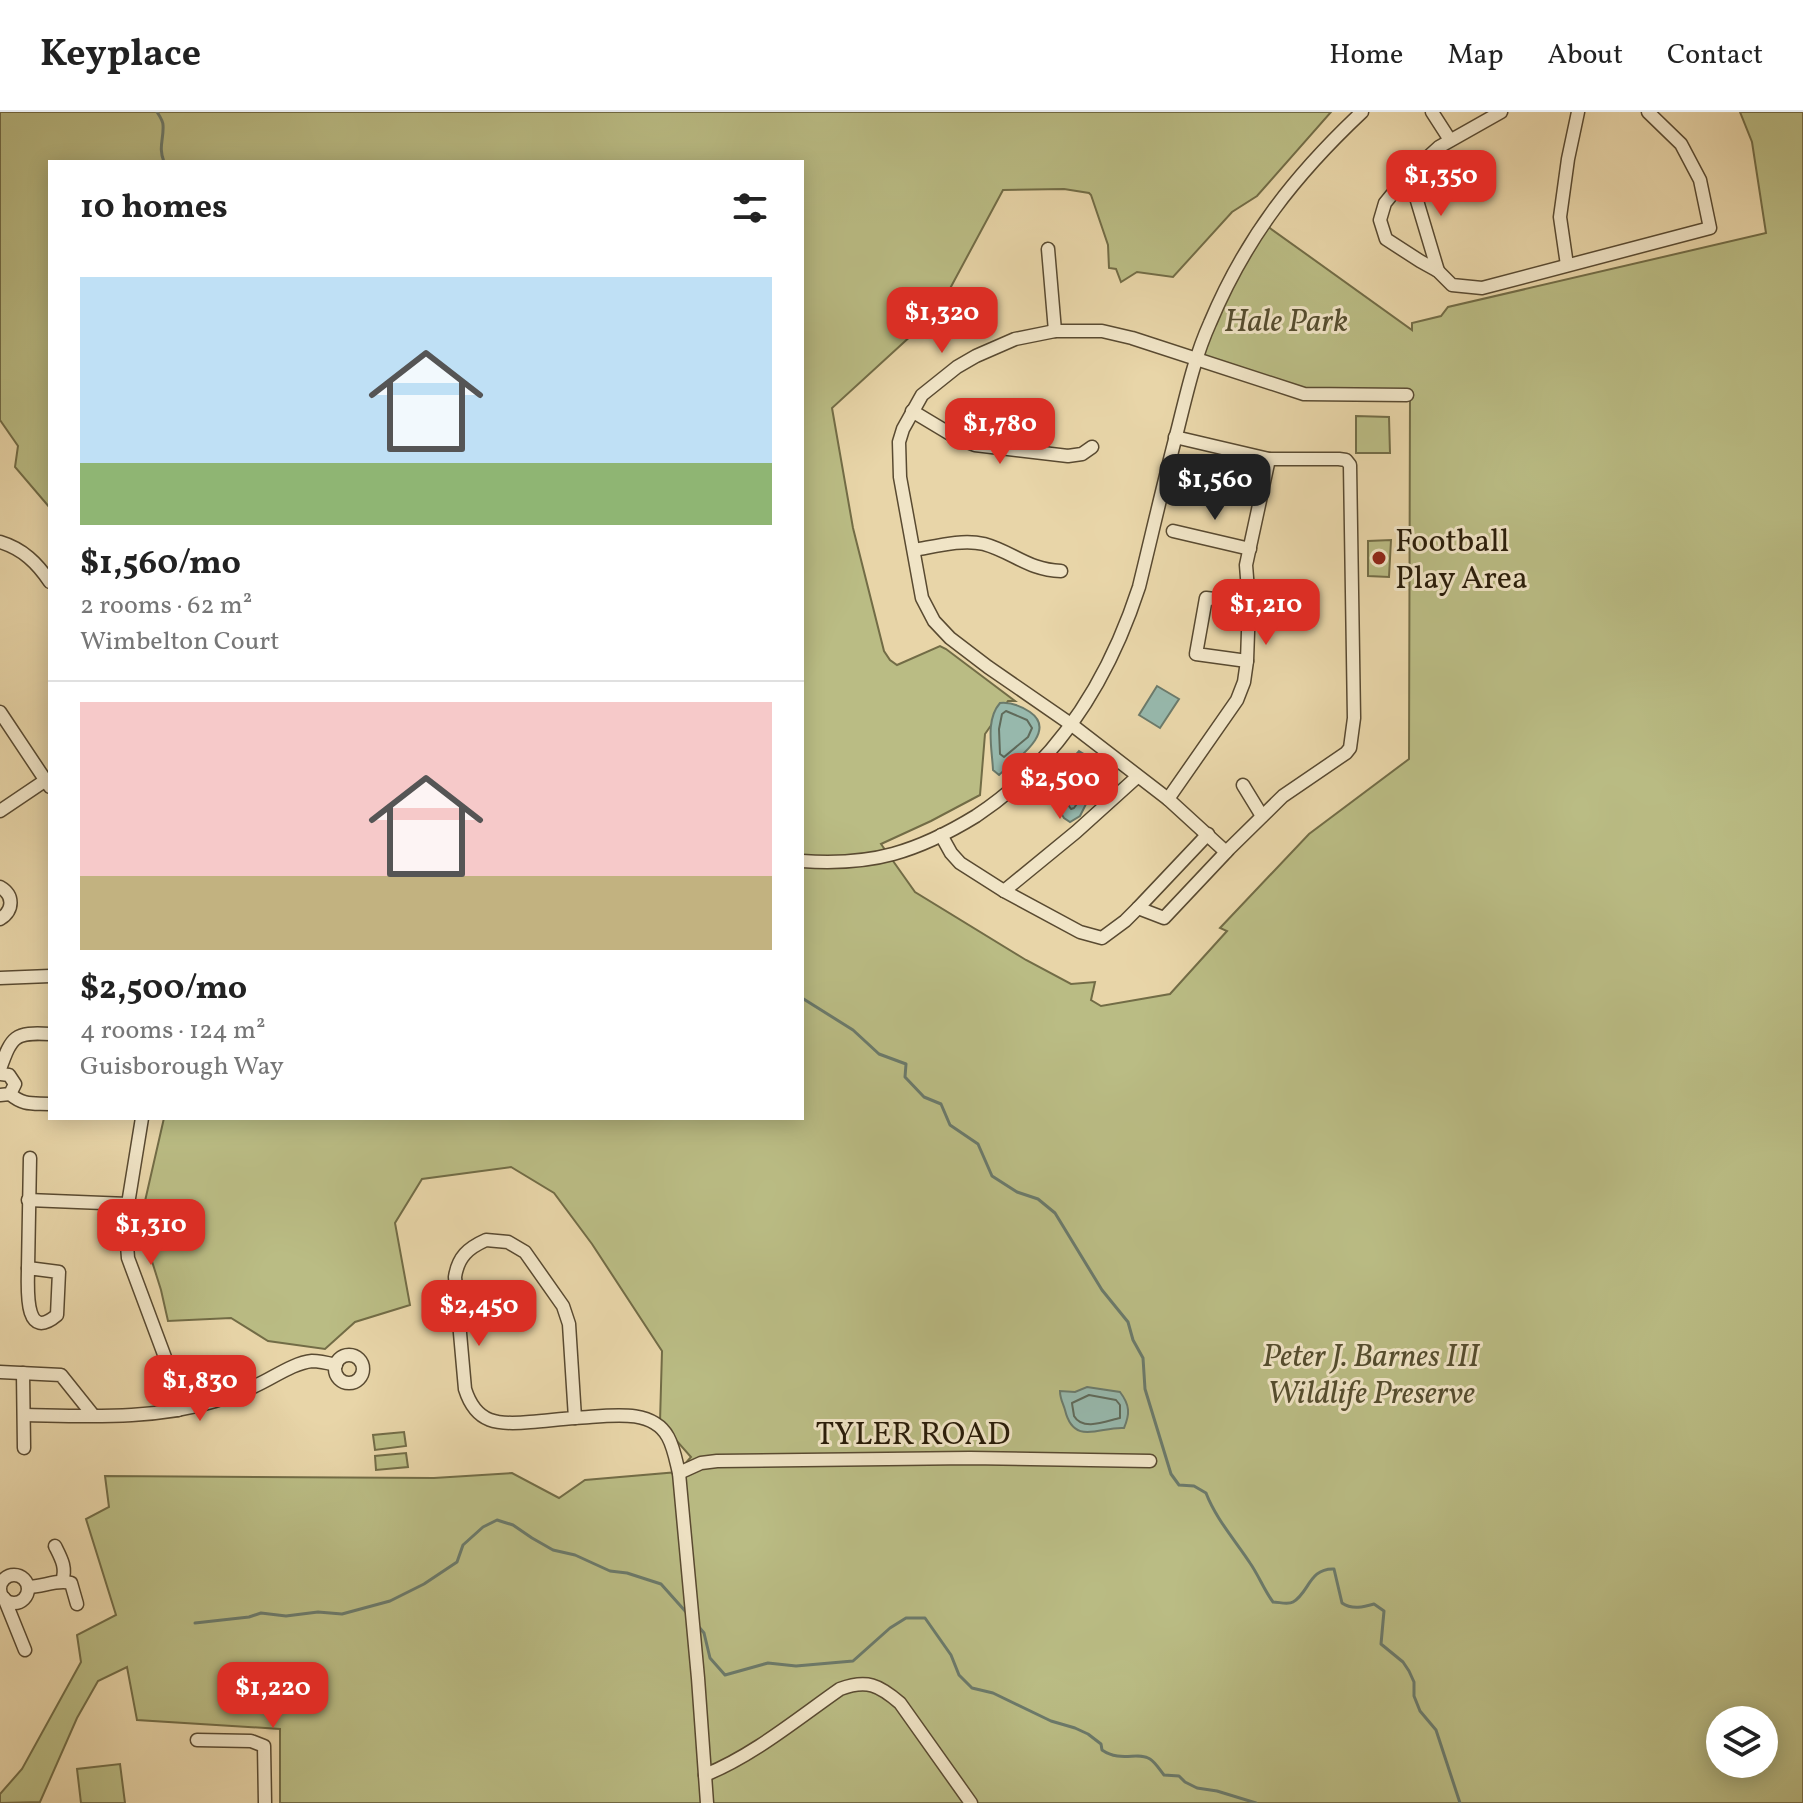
<!DOCTYPE html>
<html lang="en">
<head>
<meta charset="utf-8">
<style>
	body { margin:0; font-family:Vollkorn,serif; background:#f2f2f2; color:#222; height:100vh; display:flex; flex-direction:column; font-size:30px; white-space:nowrap }
	* { box-sizing:border-box; margin:0 }
	p { font-size:26px; color:#767676 }
	.icon { flex:none; width:44px; height:44px; fill:none; stroke:currentColor; stroke-width:2; stroke-linecap:round; stroke-linejoin:round }
	.map { position:relative; flex:1; overflow:hidden }
	.sheet { position:absolute; left:48px; top:48px; width:756px; height:960px; display:flex; flex-direction:column; background:#fff; border-radius:0px; box-shadow:0 4px 20px #0003 }
	.sheet>* { flex:none }
	.tools { position:absolute; left:1706px; top:1594px; display:grid; gap:16px }
	.tools a { display:grid; place-items:center; width:72px; height:72px; border-radius:50%; background:#fff; box-shadow:0 4px 20px #0003; font-size:40px }
	.price { position:absolute; translate:-50% -68px; padding:0 18px; border-radius:16px; background:#d93025; color:#fff; font-size:26px; line-height:52px; filter:drop-shadow(0 2px 4px #0008) }
	.price::after { content:''; position:absolute; left:50%; top:48px; width:24px; height:18px; margin-left:-12px; background:inherit; clip-path:polygon(0 0,100% 0,50% 100%) }
	.price.selected { background:#222; color:#fff }
	ul { padding:0; list-style:none }
	li { display:grid; align-content:center; gap:16px; height:424px; padding:0 32px }
	li+li { border-top:2px solid #e0e0e0 }
	li span { display:grid; place-items:center; height:248px; border-radius:0px; color:#555 }
	li>.icon { margin-inline-start:auto }
	span .icon { width:144px; height:144px; fill:#fffc; stroke-width:1 }
	li b { font-size:34px }
	h2 { display:flex; justify-content:space-between; align-items:center; height:96px; padding:0 32px; font-size:34px }
	header { display:flex; align-items:center; gap:48px; box-sizing:border-box; height:112px; padding:0 40px; background:#fff; border-bottom:2px solid #e0e0e0 }
	header strong { font-size:38px }
	nav { display:flex; gap:44px; margin-inline-start:auto; font-size:28px }
	.map>svg:first-child { display:block }
</style>
</head>
<body>
<header>
<strong>Keyplace</strong>
<nav><a>Home</a><a>Map</a><a>About</a><a>Contact</a></nav>
</header>
<div class="map">
<svg width="1803" height="1691" viewBox="0 0 1803 1691">
	<rect width="100%" height="100%" fill="#e8d5a8"/>
	<filter id="stains"><feTurbulence type="fractalNoise" baseFrequency=".0025" numOctaves="4"/><feColorMatrix values="0 0 0 0 .2 0 0 0 0 .09 0 0 0 0 .02 0 0 0 .5 -.17"/></filter>
	<radialGradient id="worn" r=".72"><stop offset=".6" stop-color="#630" stop-opacity="0"/><stop offset="1" stop-color="#630" stop-opacity=".3"/></radialGradient>
	<g fill="#babc84" stroke="#726c46" stroke-width="2" fill-rule="evenodd">
		<path d="M0,0H1331L1257,84L1232,100L1173,165L1137,160L1121,170L1116,157L1109,156L1108,133L1091,83L1089,81L1064,77L1003,78L932,210L925,211L832,296L853,416L884,539L890,548L897,553L940,534L946,537L1015,589H1008L985,622L980,683L931,709L881,732L915,780L1026,848L1071,872L1095,870L1091,888L1101,894L1170,882L1227,819L1220,816L1309,722L1409,647L1410,284L1317,283L1196,248L1226,182L1267,114L1412,218V211L1441,204L1448,195L1766,121L1752,30L1740,0H1803V1691H280V1617L137,1608L127,1555L98,1569L77,1606L40,1690L0,1691V1682L22,1657L81,1550L77,1523L116,1503L86,1407L109,1395L105,1364L434,1366L512,1361L559,1386L585,1368L678,1360L691,1345L660,1310L662,1239L592,1132L554,1081L511,1055L422,1067L395,1111L410,1193L355,1210L325,1237L268,1229L231,1206L168,1209L161,1178L140,1111L164,1006H802V50H50V396L15,355L18,334L0,308ZM1720,1608H1764V1652H1720Z"/>
		<polygon points="1356,304 1389,305 1390,341 1356,341"/>
		<polygon points="1391,428 1389,465 1368,464 1368,429"/>
		<polygon points="404,1320 406,1334 375,1338 373,1323"/>
		<polygon points="406,1341 408,1355 376,1358 375,1344"/>
		<polygon points="120,1652 125,1691 81,1691 77,1657"/>
	</g>
	<g fill="#97b8ac" stroke="#6b7a6b" stroke-width="2">
		<polygon points="1157,574 1179,587 1160,616 1139,603"/>
		<path d="M1000,591C1010,590 1021,594 1030,600C1059,620 1014,649 999,663L993,658C992,636 985,608 1000,591Z"/>
		<polygon points="1079,639 1113,660 1113,663 1087,690 1080,704 1070,710 1064,706 1048,680 1048,674"/>
		<path d="M1087,1275L1120,1280C1130,1293 1130,1302 1124,1316C1101,1314 1074,1335 1065,1298C1063,1291 1060,1287 1060,1279L1075,1280Z"/>
	</g>
	<g fill="none" stroke-linecap="round" stroke-linejoin="round">
		<g stroke="#606a5a" stroke-width="2">
			<polygon points="1006,599 1027,608 1032,616 1028,625 1004,645 1000,642 999,617 1002,602"/>
			<polygon points="1081,650 1100,661 1101,665 1081,686 1074,696 1071,697 1057,677"/>
			<path d="M1089,1283L1116,1288L1120,1293V1306C1109,1308 1083,1320 1074,1304C1074,1303 1072,1292 1072,1291Z"/>
		</g>
		<g stroke="#6b7a6b" stroke-width="3">
			<path d="M157,0C159,3 163,10 163,13C164,27 158,35 164,50"/>
			<path d="M802,886L853,918L879,942L906,952L905,965L924,985L941,992L950,1013L978,1032L992,1064L1017,1080L1038,1087L1055,1101L1102,1178L1128,1210L1133,1228L1143,1246L1145,1277L1171,1362L1179,1373L1194,1374L1206,1381C1216,1407 1235,1428 1250,1451C1259,1464 1264,1478 1273,1490C1279,1490 1288,1493 1293,1490C1309,1481 1309,1456 1334,1457L1342,1491C1352,1498 1364,1495 1374,1492L1384,1499L1381,1532L1403,1550L1409,1559L1414,1570V1584L1420,1599L1436,1618L1460,1691"/>
			<polyline points="195,1511 249,1505 261,1501 286,1504 318,1500 342,1502 390,1489 424,1472 457,1450 463,1433 483,1415 497,1408 513,1413 532,1426 553,1438 575,1443 610,1459 627,1461 661,1472 686,1500"/>
			<path d="M699,1515L704,1521L710,1546L725,1563L768,1551L796,1554L853,1549L890,1516L906,1506H925L951,1543L959,1563L972,1576L993,1581L1051,1609L1075,1616L1088,1622L1101,1632L1102,1638C1121,1651 1138,1639 1150,1647C1155,1650 1160,1658 1164,1663L1179,1664L1185,1670L1197,1676L1217,1679L1256,1691"/>
		</g>
		<defs>
			<g id="minor">
				<polyline points="1432,0 1450,28"/>
				<polyline points="1501,0 1439,35 1407,64 1385,91 1380,108 1386,127 1420,149 1438,159 1452,173 1482,176 1710,116 1700,68 1681,32 1648,0"/>
				<polyline points="1411,61 1415,82 1438,159"/>
				<polyline points="1048,137 1055,219"/>
				<polyline points="1567,153 1560,105 1568,47 1578,0"/>
				<polyline points="912,299 957,326 975,333 1068,344 1082,342 1092,335"/>
				<polyline points="1173,419 1250,437"/>
				<path d="M0,430C23,437 37,451 50,470"/>
				<path d="M915,438C937,434 962,427 984,432C1013,440 1028,458 1061,459"/>
				<polyline points="1247,549 1196,542 1206,486 1249,491"/>
				<polyline points="0,600 50,675"/>
				<polyline points="1243,673 1262,704"/>
				<polyline points="1168,687 1237,588 1244,570 1247,549 1249,491 1246,453 1269,347"/>
				<polyline points="0,699 46,668"/>
				<polyline points="941,723 951,741 960,751 1004,779 1080,820 1102,826 1125,809 1138,796 1164,806 1229,737 1283,684 1346,641 1350,636 1354,606 1350,353 1346,348 1339,347 1269,347 1175,325"/>
				<polyline points="1226,740 1168,687 1072,613 988,555 950,526 934,509 922,486 900,365 899,330 903,317 922,283 957,255 976,244 1015,227 1055,219 1102,219 1132,226 1304,282 1407,283"/>
				<path d="M802,749C832,751 864,750 893,742C922,734 950,720 976,704C1058,650 1109,567 1139,475C1152,422 1164,369 1178,316C1187,280 1195,244 1210,211C1246,125 1295,63 1362,0"/>
				<path d="M0,775C14,783 14,798 0,807"/>
				<polyline points="1004,779 1076,720 1137,665"/>
				<polyline points="1138,796 1208,722"/>
				<polyline points="0,866 50,864"/>
				<path d="M0,957C12,924 14,920 50,922"/>
				<polyline points="0,962 9,963 15,972 10,982 0,983"/>
				<path d="M10,982C24,994 33,991 50,992"/>
				<polyline points="142,1006 128,1092 126,1120 128,1146 175,1272 178,1298"/>
				<polyline points="28,1088 128,1092"/>
				<path d="M486,1128L508,1130L525,1140L563,1194L569,1212L575,1306C560,1307 545,1309 530,1310C498,1313 476,1312 465,1277L455,1165C458,1145 468,1136 486,1128Z"/>
				<path d="M28,1156L59,1160L57,1203C23,1232 28,1173 28,1156Z"/>
				<polyline points="28,1156 30,1046"/>
				<circle cx="349" cy="1257" r="14"/>
				<polyline points="0,1260 61,1263 93,1303"/>
				<polyline points="23,1261 24,1336"/>
				<path d="M25,1303C88,1304 154,1308 215,1289C228,1285 243,1280 255,1274C273,1266 293,1251 312,1249C320,1249 328,1251 336,1253"/>
				<path d="M575,1306C604,1305 651,1294 668,1325C674,1336 676,1349 679,1361L698,1566L707,1691"/>
				<polyline points="679,1361 701,1351 717,1349 970,1346 1150,1349"/>
				<path d="M55,1434C61,1446 67,1456 62,1469"/>
				<circle cx="14" cy="1477" r="14"/>
				<path d="M28,1475C43,1475 57,1467 71,1471L77,1492"/>
				<polyline points="3,1487 4,1486 25,1538"/>
				<polyline points="197,1628 251,1629 264,1634 265,1691"/>
				<path d="M705,1663C754,1643 797,1607 840,1577C867,1567 879,1573 900,1591L971,1691"/>
			</g>
		</defs>
		<use href="#minor" stroke="#594a31" stroke-width="15"/>
		<use href="#minor" stroke="#f0e4c6" stroke-width="12"/>
	</g>
	<circle fill="#8f2418" stroke="#f0e4c6" stroke-width="3" cx="1379" cy="446" r="8"/>
	<g text-anchor="middle" stroke-width="6" stroke-linejoin="round" paint-order="stroke">
		<g font-size="32" font-style="italic" fill="#544c2e" stroke="#f0e4c6">
			<text x="1286" y="219">Hale Park</text>
			<text x="1371" y="1254">Peter J. Barnes III<tspan x="1371" dy="37">Wildlife Preserve</tspan></text>
		</g>
		<g font-size="32" fill="#291c09" stroke="#f0e4c6" text-anchor="start">
			<text x="1395" y="439">Football<tspan x="1395" dy="37">Play Area</tspan></text>
		</g>
		<g font-size="32" fill="#291c09" stroke="#f0e4c6">
			<text x="913" y="1332">TYLER ROAD</text>
		</g>
	</g>
	<rect width="100%" height="100%" filter="url(#stains)"/>
	<rect width="100%" height="100%" fill="url(#worn)"/>
</svg>
<div class="tools">
<a><svg class="icon" aria-label="layers" viewBox="0 0 24 24"><path d="M12 4l9 5-9 5-9-5zM3 14l9 5 9-5"/></svg></a>
</div>
<b class="price" style="left:1441px;top:106px">$1,350</b>
<b class="price" style="left:942px;top:243px">$1,320</b>
<b class="price" style="left:1000px;top:354px">$1,780</b>
<b class="price selected" style="left:1215px;top:410px">$1,560</b>
<b class="price" style="left:1266px;top:535px">$1,210</b>
<b class="price" style="left:1060px;top:709px">$2,500</b>
<b class="price" style="left:151px;top:1155px">$1,310</b>
<b class="price" style="left:479px;top:1236px">$2,450</b>
<b class="price" style="left:200px;top:1311px">$1,830</b>
<b class="price" style="left:273px;top:1618px">$1,220</b>
<section class="sheet">
<h2>10 homes<svg class="icon" aria-label="filters" viewBox="0 0 24 24"><path d="M4 7h16M4 17h16"/><circle cx="9" cy="7" r="2"/><circle cx="15" cy="17" r="2"/></svg></h2>
<ul>
<li><span style="background:linear-gradient(#bfe0f5 75%,#8fb573 0)"><svg class="icon" aria-label="home" viewBox="0 0 24 24"><path d="M3 11l9-7 9 7M6 9v11h12V9"/></svg></span><div><b>$1,560/mo</b><p>2 rooms · 62 m²</p><p>Wimbelton Court</p></div></li>
<li><span style="background:linear-gradient(#f6c9c9 70%,#c2b280 0)"><svg class="icon" aria-label="home" viewBox="0 0 24 24"><path d="M3 11l9-7 9 7M6 9v11h12V9"/></svg></span><div><b>$2,500/mo</b><p>4 rooms · 124 m²</p><p>Guisborough Way</p></div></li>
</ul>
</section>
</div>
</body>
</html>
